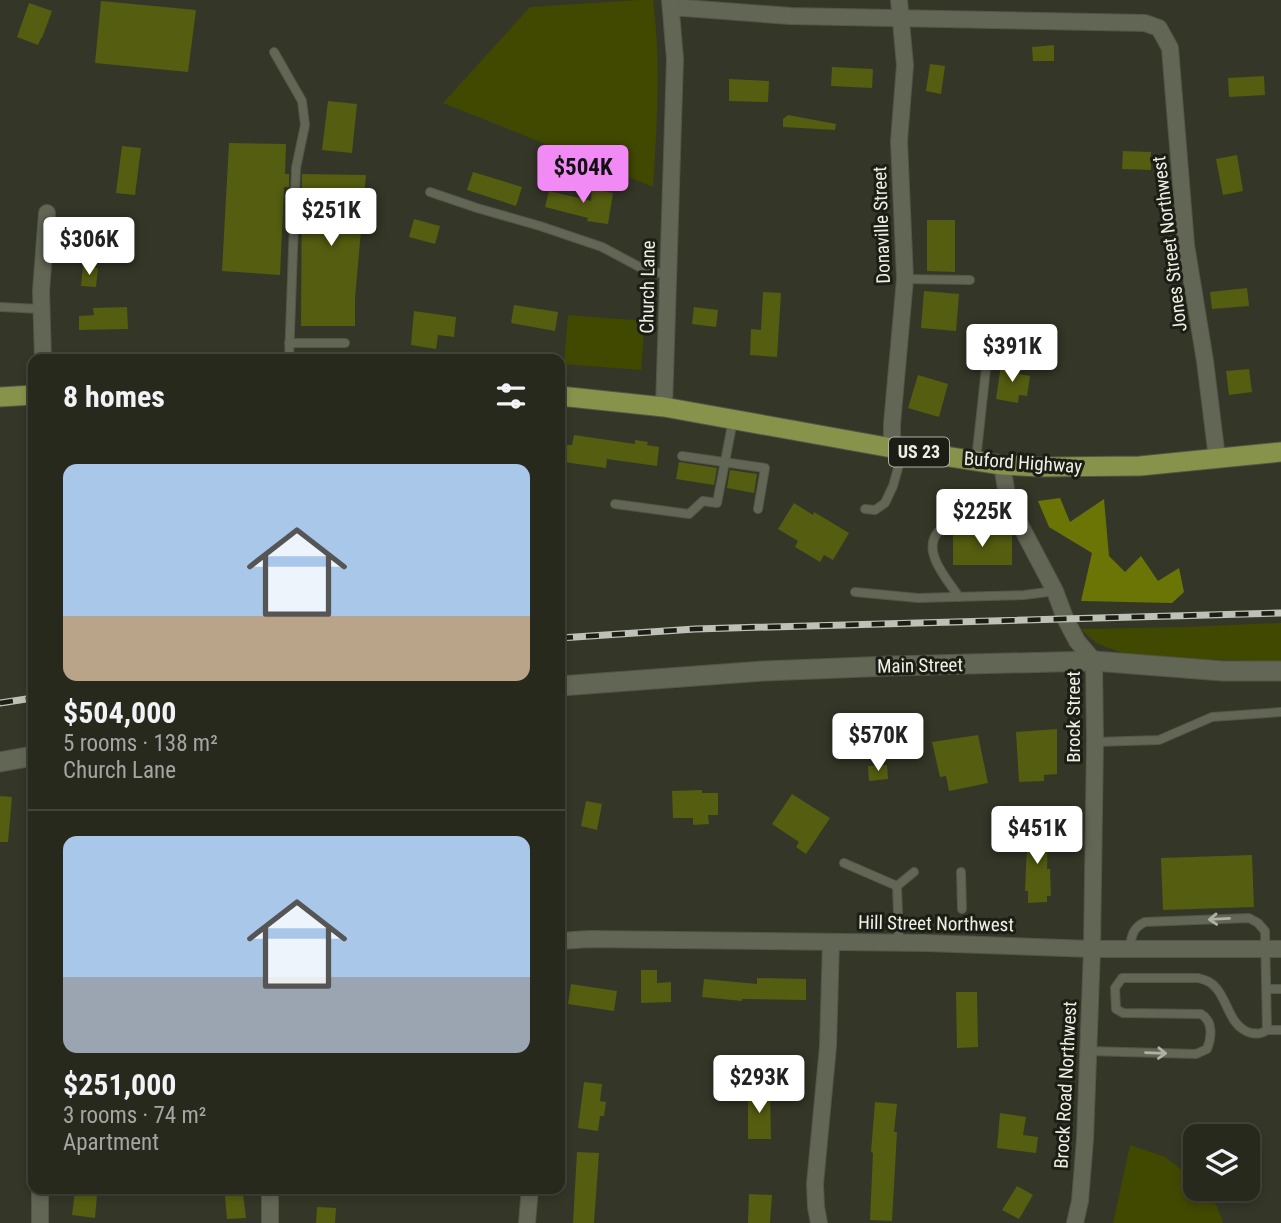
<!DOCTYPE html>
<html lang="en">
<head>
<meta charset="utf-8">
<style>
	body { margin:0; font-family:"Roboto Condensed",sans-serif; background:#33352a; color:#f1f3f6; height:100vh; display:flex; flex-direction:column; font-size:26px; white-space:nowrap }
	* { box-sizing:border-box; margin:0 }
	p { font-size:23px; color:#a4a6a4 }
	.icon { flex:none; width:38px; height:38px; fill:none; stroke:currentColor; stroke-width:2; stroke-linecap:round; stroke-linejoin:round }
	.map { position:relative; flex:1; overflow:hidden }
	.details { position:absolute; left:28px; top:354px; width:537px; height:840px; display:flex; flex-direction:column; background:#27291d; border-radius:14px; box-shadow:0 4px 10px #0003,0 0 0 2px #43453b }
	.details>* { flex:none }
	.buttons { position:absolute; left:1183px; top:1124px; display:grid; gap:14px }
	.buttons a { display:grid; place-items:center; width:77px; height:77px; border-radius:14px; background:#27291d; box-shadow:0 4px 10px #0003,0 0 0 2px #43453b; font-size:35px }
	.price { position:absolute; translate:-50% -60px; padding:0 16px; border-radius:7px; background:#fff; color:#222; font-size:23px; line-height:46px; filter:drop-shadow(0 2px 4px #0008) }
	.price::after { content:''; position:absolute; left:50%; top:42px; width:21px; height:16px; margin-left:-10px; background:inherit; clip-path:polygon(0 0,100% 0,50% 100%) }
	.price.on { background:#f18af4; color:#111 }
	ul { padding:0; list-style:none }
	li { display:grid; align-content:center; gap:14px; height:371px; padding:0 35px }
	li+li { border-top:2px solid #43453b }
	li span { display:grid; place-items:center; height:217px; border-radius:14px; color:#555 }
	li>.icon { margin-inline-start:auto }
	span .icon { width:126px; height:126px; fill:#fffc; stroke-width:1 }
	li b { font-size:30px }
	h2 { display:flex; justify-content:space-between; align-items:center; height:84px; padding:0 35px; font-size:30px }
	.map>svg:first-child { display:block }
</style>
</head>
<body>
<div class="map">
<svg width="1281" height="1223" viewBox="0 0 1281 1223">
	<rect width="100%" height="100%" fill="#343727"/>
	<g fill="#414800">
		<path d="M640,0H653C661,62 657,124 653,187L443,103L530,7Z"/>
		<polygon points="568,315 645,321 641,370 564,364"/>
		<polygon points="1281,623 1281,662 1175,658 1122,653 1096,643 1081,629 1182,627"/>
		<polygon points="1130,1145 1165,1157 1192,1178 1195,1182 1195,1188 1201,1188 1217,1206 1223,1223 1113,1223"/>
	</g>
	<polygon fill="#6a7506" points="1060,498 1070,522 1104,499 1109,556 1125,572 1141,556 1158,581 1179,568 1184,592 1172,603 1081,601 1092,553 1049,527 1038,501"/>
	<g fill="#545d10">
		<polygon points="101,1 196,10 188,72 95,63"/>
		<polygon points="29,3 52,11 42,38 41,38 38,45 17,37"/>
		<polygon points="1054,45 1054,61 1033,61 1032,47"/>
		<polygon points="930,64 945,66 941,94 926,91"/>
		<polygon points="832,67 873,69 872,88 831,86"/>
		<polygon points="1264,76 1265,95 1229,97 1228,78"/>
		<polygon points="729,79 769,81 768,102 729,101"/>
		<polygon points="328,101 357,104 352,153 322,150"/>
		<polygon points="788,115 836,124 835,130 783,127 783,119"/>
		<polygon points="229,143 286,144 285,174 289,174 289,187 284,187 280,275 222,271"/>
		<polygon points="122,146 141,148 135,195 116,193"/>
		<polygon points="1123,151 1151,152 1151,170 1122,169"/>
		<polygon points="1237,155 1243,191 1223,195 1216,159"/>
		<polygon points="473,172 522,187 516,206 467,190"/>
		<polygon points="302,174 366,175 355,298 355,326 301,326"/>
		<polygon points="592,189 613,193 608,224 587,221 588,218 545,207 549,191 591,201"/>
		<polygon points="414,219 440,226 435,244 409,237"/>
		<polygon points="927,220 955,220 955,272 927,271"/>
		<polygon points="83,266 98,268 96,287 81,286"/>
		<polygon points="1247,288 1249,306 1212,309 1210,292"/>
		<polygon points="924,291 959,294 956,331 921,328"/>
		<polygon points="763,292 781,293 777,357 750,355 751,329 761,330"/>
		<polygon points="514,305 558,312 555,331 511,323"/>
		<polygon points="127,307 128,329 79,330 79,316 94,315 93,308"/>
		<polygon points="694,307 718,310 716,327 692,324"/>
		<polygon points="414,311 456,317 454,337 438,335 436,349 411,345"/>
		<polygon points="1004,363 1020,366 1019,374 1030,376 1027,396 1019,395 1018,403 996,399 1001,365"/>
		<polygon points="1249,369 1252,392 1229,395 1226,371"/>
		<polygon points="918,375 948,384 939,417 908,408"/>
		<polygon points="574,435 635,444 635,440 648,442 647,445 659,447 657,466 607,459 606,468 564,462 566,445 572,445"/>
		<polygon points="679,462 717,468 714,485 676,479"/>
		<polygon points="730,470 757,474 754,493 727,488"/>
		<polygon points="794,503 813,515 814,512 849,533 833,560 824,555 820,562 795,547 798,541 778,529"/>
		<rect x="953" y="532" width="59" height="33"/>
		<polygon points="1057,729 1057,774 1044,775 1044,781 1019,782 1016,732"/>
		<polygon points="978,735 988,783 949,791 946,776 940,777 932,742"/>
		<polygon points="887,765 888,779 869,781 868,766"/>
		<polygon points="702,790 702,793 718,793 718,815 708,815 709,824 693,825 693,818 673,818 672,791"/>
		<polygon points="792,794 830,818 806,854 796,847 799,842 772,824"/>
		<polygon points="0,796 12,797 8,842 0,842"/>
		<polygon points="586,801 602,804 597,830 581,826"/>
		<polygon points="1028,830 1048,830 1047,869 1050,869 1051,896 1047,896 1047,902 1028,903 1028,891 1025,891 1027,847 1024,847 1023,835 1028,834"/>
		<polygon points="1252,855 1254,907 1163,910 1161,858"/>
		<polygon points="641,970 657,970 657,983 671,982 671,1002 641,1003"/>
		<polygon points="757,978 806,979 806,1000 742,999 742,1001 702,997 704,979 757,984"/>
		<polygon points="571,984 617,991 614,1011 568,1004"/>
		<polygon points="956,992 977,992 978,1047 957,1048"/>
		<polygon points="584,1082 602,1084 600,1101 606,1102 604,1116 600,1116 598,1131 578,1128"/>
		<polygon points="748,1090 770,1090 771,1139 748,1139"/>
		<polygon points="875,1102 897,1104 894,1132 897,1132 892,1221 870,1220 873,1153 871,1152"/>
		<polygon points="1000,1113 1026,1117 1023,1135 1038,1137 1036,1153 997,1148"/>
		<polygon points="577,1152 599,1153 594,1223 573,1223"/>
		<polygon points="1017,1186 1033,1195 1019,1219 1002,1210"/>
		<polygon points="75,1192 97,1195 95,1218 72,1215"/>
		<polygon points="243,1194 246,1218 227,1219 225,1196"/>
		<polygon points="749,1194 772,1195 770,1223 748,1223"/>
		<polygon points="317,1207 336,1208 335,1223 316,1223"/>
	</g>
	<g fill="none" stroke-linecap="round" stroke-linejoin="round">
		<defs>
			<g id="service">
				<polyline points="274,52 302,101 305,125 296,168 289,359"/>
				<polyline points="430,192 477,208 540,226 602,247 647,271 668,274"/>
				<polyline points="905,279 970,280"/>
				<polyline points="0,307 41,309"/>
				<polyline points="289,343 345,343"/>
				<polyline points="682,456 765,468 758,509"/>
				<polyline points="976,460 986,368 1014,348"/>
				<polyline points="615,504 689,514 703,501 717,503 733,420"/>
				<polyline points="865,509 875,510 885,503 893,486 903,450"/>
				<path d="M953,523C948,526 942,528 938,532C921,552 948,580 959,597"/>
				<polyline points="855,592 918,598 1024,595 1055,591"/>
				<polyline points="1095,742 1159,740 1212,717 1281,712"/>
				<polyline points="844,863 897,886 899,943"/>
				<polyline points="961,872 962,909"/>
				<polyline points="897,886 914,872"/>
				<polyline points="1267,989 1281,989"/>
				<polyline points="1267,1030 1281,1030"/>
				<path d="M1088,1051L1196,1054L1207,1049C1212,1037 1213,1021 1201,1014L1123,1013L1116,1009L1115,988L1122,978H1198C1206,980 1212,982 1217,989C1229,1004 1230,1027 1251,1033C1258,1034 1261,1034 1267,1030L1265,931L1258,923L1249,918L1145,922C1132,928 1132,936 1129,949"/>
			</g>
			<g id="minor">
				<polyline points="671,7 790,16 1145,23 1159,28 1170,48 1186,245 1205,361 1217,458"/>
				<polyline points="43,359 41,291 47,213"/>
				<polyline points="664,407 675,59 670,0"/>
				<polyline points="892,448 892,424 905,279 899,141 905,65 899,0"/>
				<polyline points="1002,465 1007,495 1016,517 1055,591 1065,618 1077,641 1094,661 1095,742 1092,949 1085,1139 1080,1201 1075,1223"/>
				<polyline points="560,941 589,939 926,943 1092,949 1281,949"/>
				<polyline points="40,1223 40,1188"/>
				<polyline points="270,1223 270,1188"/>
				<polyline points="527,1223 530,1188"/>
				<polyline points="819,1223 816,1207 815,1184 828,1046 831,942"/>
			</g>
			<g id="tertiary">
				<polyline points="560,686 764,671 891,666 1094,661 1223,671 1281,671"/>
				<polyline points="0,762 33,756"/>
			</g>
			<g id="primary">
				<polyline points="560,396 664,407 892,448 1002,465 1040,467 1140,466 1281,452"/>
				<polyline points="0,397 33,395"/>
			</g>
		</defs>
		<use href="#service" stroke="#535547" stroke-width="10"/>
		<use href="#minor" stroke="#535547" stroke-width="18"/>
		<use href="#tertiary" stroke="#535547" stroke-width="21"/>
		<use href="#primary" stroke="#535547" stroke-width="21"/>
		<use href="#service" stroke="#626654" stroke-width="8"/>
		<use href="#minor" stroke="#626654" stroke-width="16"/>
		<use href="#tertiary" stroke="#626654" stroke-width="19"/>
		<use href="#primary" stroke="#87924b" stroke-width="19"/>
		<defs>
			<g id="rail">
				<polyline points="560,638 695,629 1281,613"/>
				<polyline points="0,703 33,698"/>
			</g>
		</defs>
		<use href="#rail" stroke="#bec1b5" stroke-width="7"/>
		<use href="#rail" stroke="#1c1e16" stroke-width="4.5" stroke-dasharray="13" stroke-linecap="butt"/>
	</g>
	<defs><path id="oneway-shaft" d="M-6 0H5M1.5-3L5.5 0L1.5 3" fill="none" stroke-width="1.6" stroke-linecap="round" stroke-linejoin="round" transform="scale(1.75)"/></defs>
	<g stroke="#afb2a4">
		<use href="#oneway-shaft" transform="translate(1219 919) rotate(177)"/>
		<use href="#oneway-shaft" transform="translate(1156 1053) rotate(2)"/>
	</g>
	<g text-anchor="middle" stroke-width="6" stroke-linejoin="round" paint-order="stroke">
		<rect fill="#1c1e16" stroke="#afb1a8" stroke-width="2" x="889" y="437.5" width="60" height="29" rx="5"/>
		<g font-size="18" font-weight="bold" fill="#eef0e6">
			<text x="919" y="458">US 23</text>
		</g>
		<g font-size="19" fill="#eef0e6" stroke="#1c1e16">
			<text transform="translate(881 225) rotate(-92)" y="7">Donaville Street</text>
			<text transform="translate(1169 244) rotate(-97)" y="7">Jones Street Northwest</text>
			<text transform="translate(647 287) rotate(-89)" y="7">Church Lane</text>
			<text transform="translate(1023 462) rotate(4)" y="7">Buford Highway</text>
			<text transform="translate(920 665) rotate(-1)" y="7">Main Street</text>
			<text transform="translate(1073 717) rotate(-90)" y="7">Brock Street</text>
			<text transform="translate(936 923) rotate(1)" y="7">Hill Street Northwest</text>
			<text transform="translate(1065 1085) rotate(-87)" y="7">Brock Road Northwest</text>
		</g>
	</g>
</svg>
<div class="buttons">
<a><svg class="icon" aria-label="layers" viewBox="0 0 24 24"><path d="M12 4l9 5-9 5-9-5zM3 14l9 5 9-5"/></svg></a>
</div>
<b class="price on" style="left:583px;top:205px">$504K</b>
<b class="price" style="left:331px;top:248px">$251K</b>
<b class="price" style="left:89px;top:277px">$306K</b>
<b class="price" style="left:1012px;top:384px">$391K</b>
<b class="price" style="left:982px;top:549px">$225K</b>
<b class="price" style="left:878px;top:773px">$570K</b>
<b class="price" style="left:1037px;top:866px">$451K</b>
<b class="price" style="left:759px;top:1115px">$293K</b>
<section class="details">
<h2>8 homes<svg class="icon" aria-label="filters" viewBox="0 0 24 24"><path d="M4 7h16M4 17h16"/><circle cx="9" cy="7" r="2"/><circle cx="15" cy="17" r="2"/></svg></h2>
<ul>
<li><span style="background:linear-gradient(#a9c7e8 70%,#b9a48a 0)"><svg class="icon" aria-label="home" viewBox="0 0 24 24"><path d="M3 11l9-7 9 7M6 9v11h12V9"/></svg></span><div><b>$504,000</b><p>5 rooms · 138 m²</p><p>Church Lane</p></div></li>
<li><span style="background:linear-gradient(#a9c7e8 65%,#9aa5b1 0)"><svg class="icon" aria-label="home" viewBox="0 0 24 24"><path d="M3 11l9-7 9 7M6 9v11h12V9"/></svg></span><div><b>$251,000</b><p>3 rooms · 74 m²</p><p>Apartment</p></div></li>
</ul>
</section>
</div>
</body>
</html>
